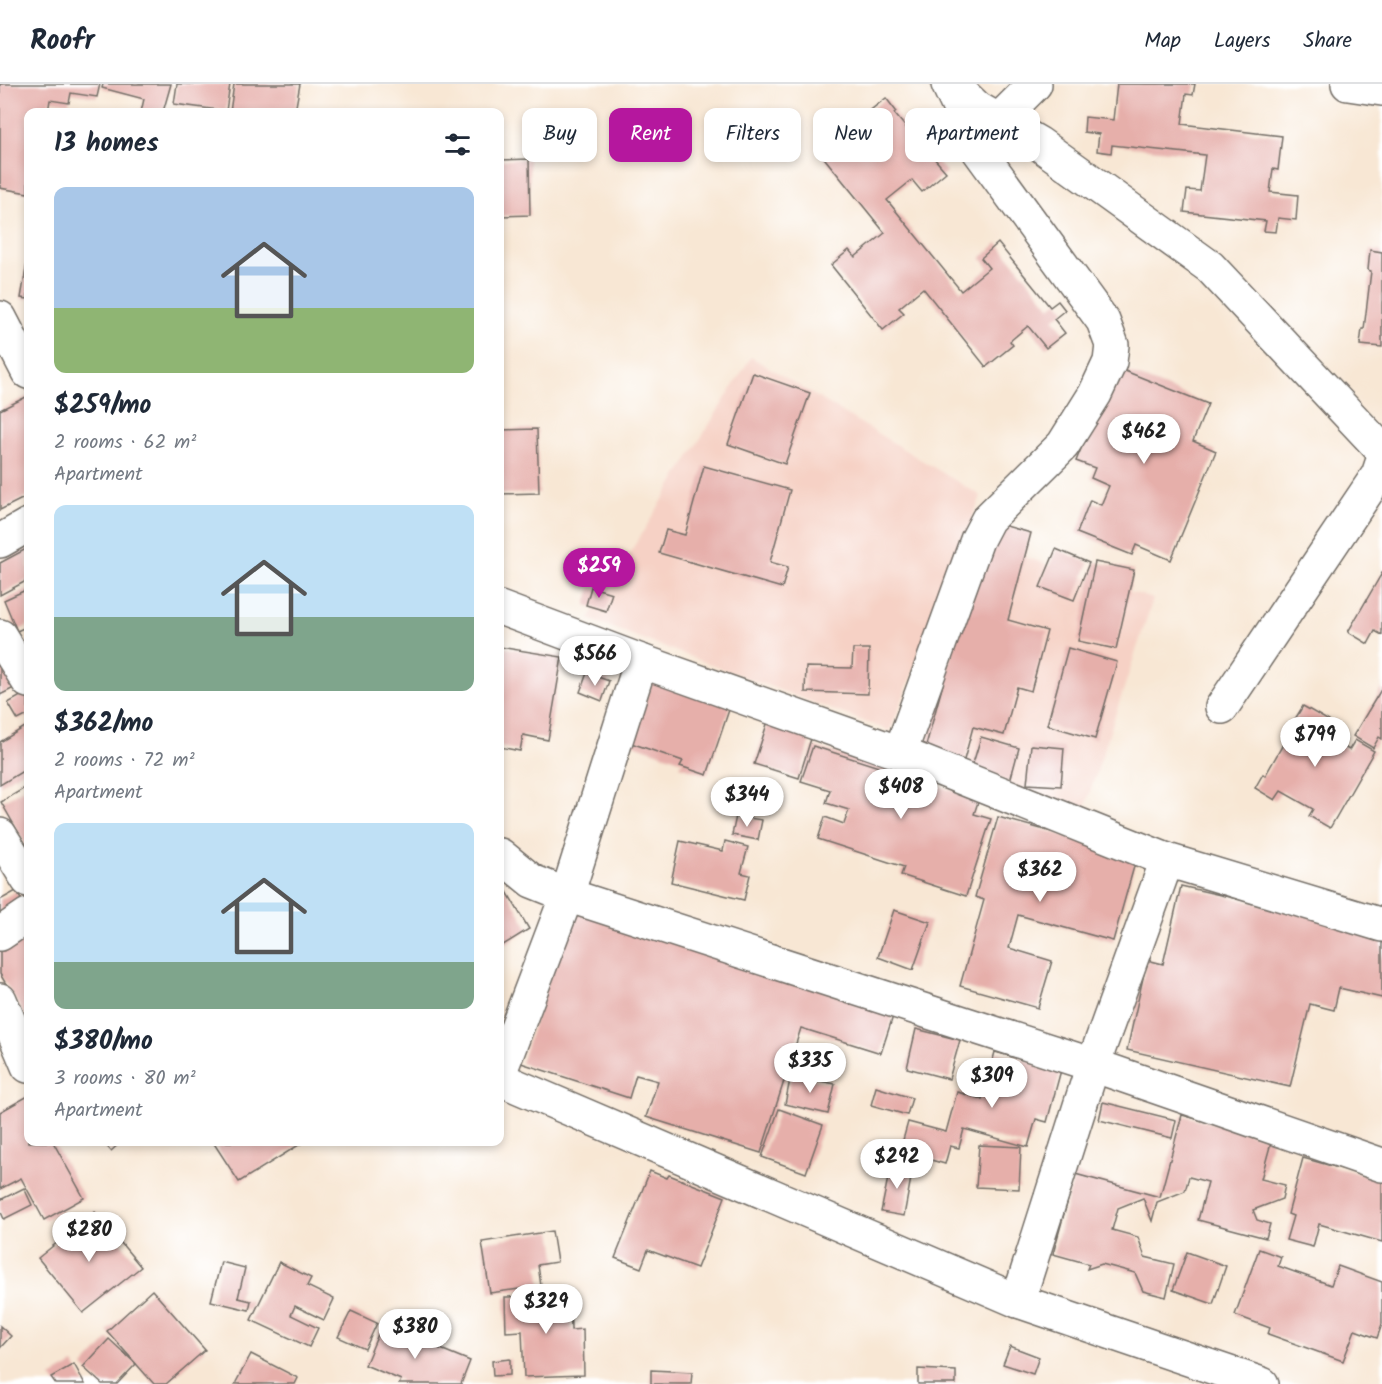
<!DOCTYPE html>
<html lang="en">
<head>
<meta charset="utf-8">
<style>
	body { margin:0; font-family:Kalam,sans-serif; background:#f6f6f7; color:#1f2937; height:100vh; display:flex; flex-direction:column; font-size:22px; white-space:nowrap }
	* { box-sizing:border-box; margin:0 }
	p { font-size:20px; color:#747a83 }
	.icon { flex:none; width:33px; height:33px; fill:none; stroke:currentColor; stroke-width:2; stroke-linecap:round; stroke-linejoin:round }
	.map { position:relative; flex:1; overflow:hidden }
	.panel { position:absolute; left:24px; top:24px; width:480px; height:1038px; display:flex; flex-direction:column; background:#fff; border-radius:12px; box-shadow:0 3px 9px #0003 }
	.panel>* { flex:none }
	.guide { position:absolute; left:522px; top:24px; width:570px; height:54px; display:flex; gap:12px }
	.price { position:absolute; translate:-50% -51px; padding:0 14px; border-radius:21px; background:#fff; color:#222; font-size:20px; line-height:39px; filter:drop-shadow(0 2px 3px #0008) }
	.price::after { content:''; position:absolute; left:50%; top:36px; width:18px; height:14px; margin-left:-9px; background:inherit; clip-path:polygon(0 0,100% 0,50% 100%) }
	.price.active { background:#b5179e; color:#fff }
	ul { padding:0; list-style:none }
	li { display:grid; align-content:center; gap:12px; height:318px; padding:0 30px }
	li span { display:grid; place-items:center; height:186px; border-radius:12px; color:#555 }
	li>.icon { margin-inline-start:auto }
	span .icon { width:108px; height:108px; fill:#fffc; stroke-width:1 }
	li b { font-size:26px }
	h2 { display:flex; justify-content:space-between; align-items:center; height:72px; padding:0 30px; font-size:26px }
	.tag { padding:0 21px; border-radius:12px; background:#fff; box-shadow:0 3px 9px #0003; font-size:21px; line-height:54px }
	.tag.active { background:#b5179e; color:#fff }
	header { display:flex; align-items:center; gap:36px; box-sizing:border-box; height:84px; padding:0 30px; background:#fff; border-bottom:2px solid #e0e1e3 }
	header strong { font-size:28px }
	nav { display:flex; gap:33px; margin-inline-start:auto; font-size:21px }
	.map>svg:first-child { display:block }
</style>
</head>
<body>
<header>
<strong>Roofr</strong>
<nav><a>Map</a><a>Layers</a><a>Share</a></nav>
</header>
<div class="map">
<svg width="1382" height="1300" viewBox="0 0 1382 1300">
	<rect width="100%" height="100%" fill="#fff"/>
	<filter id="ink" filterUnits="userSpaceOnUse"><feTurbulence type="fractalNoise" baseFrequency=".0167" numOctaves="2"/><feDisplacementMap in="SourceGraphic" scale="12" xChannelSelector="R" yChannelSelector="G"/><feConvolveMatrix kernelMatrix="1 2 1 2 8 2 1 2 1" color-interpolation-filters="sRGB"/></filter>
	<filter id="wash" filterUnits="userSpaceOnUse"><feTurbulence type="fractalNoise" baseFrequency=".008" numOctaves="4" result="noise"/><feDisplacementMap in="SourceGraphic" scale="24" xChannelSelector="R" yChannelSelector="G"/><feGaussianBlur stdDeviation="1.35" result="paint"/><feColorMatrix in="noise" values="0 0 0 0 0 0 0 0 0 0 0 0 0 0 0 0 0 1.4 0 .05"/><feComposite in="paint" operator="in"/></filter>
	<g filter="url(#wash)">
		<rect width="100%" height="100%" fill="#f8e7d4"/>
		<g fill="#f6d1c5">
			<polygon points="751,273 981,412 890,647 589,535"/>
			<polygon points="1000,465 1153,515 1081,736 927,687"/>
		</g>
		<g id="blocks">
			<g fill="#e6afaa">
				<polygon points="0,0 100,0 97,13 71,9 69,19 50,16 48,28 28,28 28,109 0,104"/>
				<polygon points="103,0 171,0 163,28 141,28 144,15 102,4"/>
				<polygon points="177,0 230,0 226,27 174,20"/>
				<polygon points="234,0 300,0 295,28 230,28"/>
				<polygon points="1117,0 1195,0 1193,11 1186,10 1182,40 1282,52 1278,86 1273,85 1270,108 1298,111 1296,136 1278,134 1276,148 1264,147 1266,137 1184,128 1187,106 1200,107 1205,71 1112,61 1111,69 1097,67 1099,50 1084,48 1085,33 1113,36"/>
				<polygon points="886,14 896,27 894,29 931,74 933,73 946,88 922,108 912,96 887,116 961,207 989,184 981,174 998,159 1050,223 1058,217 1065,226 1054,235 1065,249 1046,264 1028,242 1010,257 1013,261 986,283 923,204 899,224 904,229 883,246 831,181 849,166 855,173 885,149 821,70 840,55 845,61 874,38 867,29"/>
				<polygon points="671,43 684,44 683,63 669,62"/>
				<polygon points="529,75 530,131 500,132 500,76"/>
				<polygon points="1370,166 1382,168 1382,263 1360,261 1362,245 1364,245 1371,187 1368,186"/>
				<polygon points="27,179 28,179 28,215 21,214"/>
				<polygon points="1115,283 1208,320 1193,357 1216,367 1171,476 1136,461 1132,471 1077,449 1090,416 1101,421 1109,402 1091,394 1095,384 1076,377"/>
				<polygon points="753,289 810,309 785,380 728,360"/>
				<polygon points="28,312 28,412 0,426 0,326"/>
				<polygon points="537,345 539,409 500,410 500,346"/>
				<polygon points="704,382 790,406 770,478 788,483 782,504 659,469 666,446 685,451"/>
				<polygon points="988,437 1031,449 1008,536 1047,547 1031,607 1017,603 1004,651 973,643 964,676 925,665"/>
				<polygon points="28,464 28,496 0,511 0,479"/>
				<polygon points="1056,465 1089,479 1074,516 1040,503"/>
				<polygon points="1095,478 1134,486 1116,565 1078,557"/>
				<polygon points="1382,489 1382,551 1375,547 1368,560 1348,548"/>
				<polygon points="591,503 612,509 606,527 586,521"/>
				<polygon points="28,505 28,542 17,547 4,516"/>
				<polygon points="500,563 562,573 548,656 523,651 520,667 500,663"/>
				<polygon points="1068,564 1117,578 1095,655 1047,641"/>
				<polygon points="853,565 869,565 868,610 805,608 806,583 852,584"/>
				<polygon points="0,580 20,601 0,611"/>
				<polygon points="587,589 609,597 602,617 580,608"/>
				<polygon points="654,590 732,617 707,691 680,682 683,677 631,659"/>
				<polygon points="1382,604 1382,655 1379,653 1373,664 1353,652"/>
				<polygon points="26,609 28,613 28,631 18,636 8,619"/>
				<polygon points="1303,622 1329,637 1322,650 1349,666 1355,656 1374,667 1330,744 1309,732 1313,725 1281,707 1275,716 1255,704 1263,690 1265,692 1294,641 1292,640"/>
				<polygon points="770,631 814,645 799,694 754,680"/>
				<polygon points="28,641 28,689 26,685 0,701 0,658"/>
				<polygon points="981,653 1019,664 1010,697 971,686"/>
				<polygon points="1031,661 1064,664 1061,702 1027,700"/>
				<polygon points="813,662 979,715 974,730 991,735 966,812 901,791 904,783 818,755 825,733 844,740 849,726 826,719 830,706 801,697"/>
				<polygon points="28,702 28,765 1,718"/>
				<polygon points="736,732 762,736 758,756 732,751"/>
				<polygon points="998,733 1137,772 1113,857 1018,831 1009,864 1052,877 1038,924 960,902 984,816 975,813"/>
				<polygon points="680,757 723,767 725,757 748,763 741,789 750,791 744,816 671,798"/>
				<polygon points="500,796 529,845 500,863"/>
				<polygon points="1181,802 1382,848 1382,914 1339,904 1334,926 1310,920 1290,1003 1127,966 1147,876 1163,880"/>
				<polygon points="16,807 25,822 0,838 0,816"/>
				<polygon points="573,820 896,923 881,969 801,944 761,1069 646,1033 658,997 636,991 629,1014 521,979"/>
				<polygon points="894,826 930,838 913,886 878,873"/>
				<polygon points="28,848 28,937 0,890 0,865"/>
				<polygon points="916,945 960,956 949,995 907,984"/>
				<polygon points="995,968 1061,986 1047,1038 1036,1035 1028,1063 964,1045 959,1064 950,1062 945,1080 900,1067 908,1038 946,1048 957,1008 982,1015"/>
				<polygon points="791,991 835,1000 828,1030 785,1020"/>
				<polygon points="876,1003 912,1014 907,1031 871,1021"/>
				<polygon points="28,1012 28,1058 53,1058 84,1114 44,1136 21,1094 0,1105 0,1028"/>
				<polygon points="1103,1018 1176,1036 1172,1054 1099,1036"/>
				<polygon points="779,1025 823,1041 806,1089 762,1073"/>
				<polygon points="1182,1031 1272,1055 1261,1095 1285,1101 1282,1115 1253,1126 1257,1136 1270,1140 1266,1154 1198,1136 1208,1098 1189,1093 1185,1107 1157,1118 1152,1137 1143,1114 1118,1124 1112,1146 1138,1153 1145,1173 1174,1180 1166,1213 1143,1207 1135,1189 1102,1180 1087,1185 1089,1180 1053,1170 1075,1090 1160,1113"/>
				<polygon points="103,1058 121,1058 111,1067"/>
				<polygon points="213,1058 300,1058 302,1059 239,1098"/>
				<polygon points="979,1061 1021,1063 1019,1105 976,1103"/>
				<polygon points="1303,1074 1382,1096 1382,1158 1319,1140 1313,1163 1286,1156 1293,1132 1288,1130"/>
				<polygon points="891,1079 913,1083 904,1132 881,1128"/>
				<polygon points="650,1087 667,1094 669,1091 725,1113 697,1184 648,1166 641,1184 615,1174"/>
				<polygon points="24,1104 32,1121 4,1135 0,1126 0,1116"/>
				<polygon points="95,1128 141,1183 83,1229 38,1174"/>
				<polygon points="552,1147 557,1178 538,1181 541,1202 490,1209 482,1158"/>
				<polygon points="1259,1165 1281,1173 1278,1182 1331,1201 1338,1182 1382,1198 1382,1240 1377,1254 1355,1246 1343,1277 1268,1250 1270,1244 1235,1231"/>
				<polygon points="1187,1168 1226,1182 1213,1220 1173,1206"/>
				<polygon points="221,1178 245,1184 238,1214 251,1217 249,1226 211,1217"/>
				<polygon points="279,1178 311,1194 307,1202 334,1215 324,1236 295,1222 291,1231 318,1244 309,1263 251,1236"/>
				<polygon points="152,1206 205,1266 166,1300 154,1300 107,1247"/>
				<polygon points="570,1211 571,1246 583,1245 584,1291 524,1293 522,1247 506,1248 505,1213"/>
				<polygon points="351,1227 377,1239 365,1265 338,1253"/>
				<polygon points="382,1241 470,1277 461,1300 399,1300 401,1296 365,1281"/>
				<polygon points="0,1242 11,1252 0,1264"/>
				<polygon points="109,1255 136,1280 117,1300 102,1300 83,1283"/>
				<polygon points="1010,1262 1039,1273 1033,1290 1003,1280"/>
				<polygon points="251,1270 298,1294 295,1300 235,1300"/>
				<polygon points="510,1275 510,1291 493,1292 492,1277"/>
				<polygon points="74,1280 85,1300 56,1300 51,1293"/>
				<polygon points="918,1285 956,1287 956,1300 918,1300"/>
				<polygon points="651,1286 692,1288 691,1300 651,1300"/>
			</g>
		</g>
	</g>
	<g filter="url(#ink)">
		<use href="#blocks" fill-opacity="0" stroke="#736d66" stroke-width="1.5"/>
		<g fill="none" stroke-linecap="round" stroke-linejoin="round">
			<defs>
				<g id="street">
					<polyline points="1348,0 1382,5"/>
					<polyline points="953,1 977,24 1038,59 1210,183 1382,366"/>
					<polyline points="999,36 1035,0"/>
					<polyline points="0,234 28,288"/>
					<polyline points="0,457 28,441"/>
					<polyline points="500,524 641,577 900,669 1167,776 1382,841"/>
					<polyline points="0,552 28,597"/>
					<polyline points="1222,623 1378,391 1382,379"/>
					<polyline points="900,669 977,456 988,435 1063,361 1095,310 1110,278 1112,261 1103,237 979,67 948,0"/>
					<polyline points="0,751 28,796"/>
					<polyline points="500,771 532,797 567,811 1093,981 1382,1081"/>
					<polyline points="0,850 28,831"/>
					<polyline points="0,916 28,982"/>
					<polyline points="500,988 567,811 641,577"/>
					<polyline points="500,995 1018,1217 1262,1300"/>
					<polyline points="1018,1217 1093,981 1167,776"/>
				</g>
			</defs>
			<use href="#street" stroke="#736d66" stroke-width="36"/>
			<use href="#street" stroke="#fff" stroke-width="33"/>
		</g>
	</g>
</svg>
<b class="price" style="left:1144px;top:381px">$462</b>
<b class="price active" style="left:599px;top:515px">$259</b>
<b class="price" style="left:595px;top:603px">$566</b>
<b class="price" style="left:1315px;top:684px">$799</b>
<b class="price" style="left:901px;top:736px">$408</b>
<b class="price" style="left:747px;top:744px">$344</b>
<b class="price" style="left:1040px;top:819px">$362</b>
<b class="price" style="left:810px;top:1010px">$335</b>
<b class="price" style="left:992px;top:1025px">$309</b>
<b class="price" style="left:897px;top:1106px">$292</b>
<b class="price" style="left:89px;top:1179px">$280</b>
<b class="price" style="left:546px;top:1251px">$329</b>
<b class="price" style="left:415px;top:1276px">$380</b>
<div class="guide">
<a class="tag">Buy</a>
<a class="tag active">Rent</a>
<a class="tag">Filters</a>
<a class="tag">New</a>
<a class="tag">Apartment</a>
</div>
<section class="panel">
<h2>13 homes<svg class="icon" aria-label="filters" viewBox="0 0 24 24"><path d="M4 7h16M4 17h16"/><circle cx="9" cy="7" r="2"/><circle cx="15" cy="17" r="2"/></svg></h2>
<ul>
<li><span style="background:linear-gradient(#a9c7e8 65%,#8fb573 0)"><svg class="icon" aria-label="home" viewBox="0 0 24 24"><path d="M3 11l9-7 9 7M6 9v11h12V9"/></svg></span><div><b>$259/mo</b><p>2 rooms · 62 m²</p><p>Apartment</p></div></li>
<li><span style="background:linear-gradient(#bfe0f5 60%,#7fa58c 0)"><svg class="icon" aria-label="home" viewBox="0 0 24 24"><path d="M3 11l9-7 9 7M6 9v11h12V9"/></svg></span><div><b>$362/mo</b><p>2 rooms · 72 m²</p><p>Apartment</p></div></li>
<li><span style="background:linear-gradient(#bfe0f5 75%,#7fa58c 0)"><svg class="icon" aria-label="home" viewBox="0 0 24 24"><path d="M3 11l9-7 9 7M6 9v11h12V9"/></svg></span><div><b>$380/mo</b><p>3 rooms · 80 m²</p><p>Apartment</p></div></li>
</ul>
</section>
</div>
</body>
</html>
